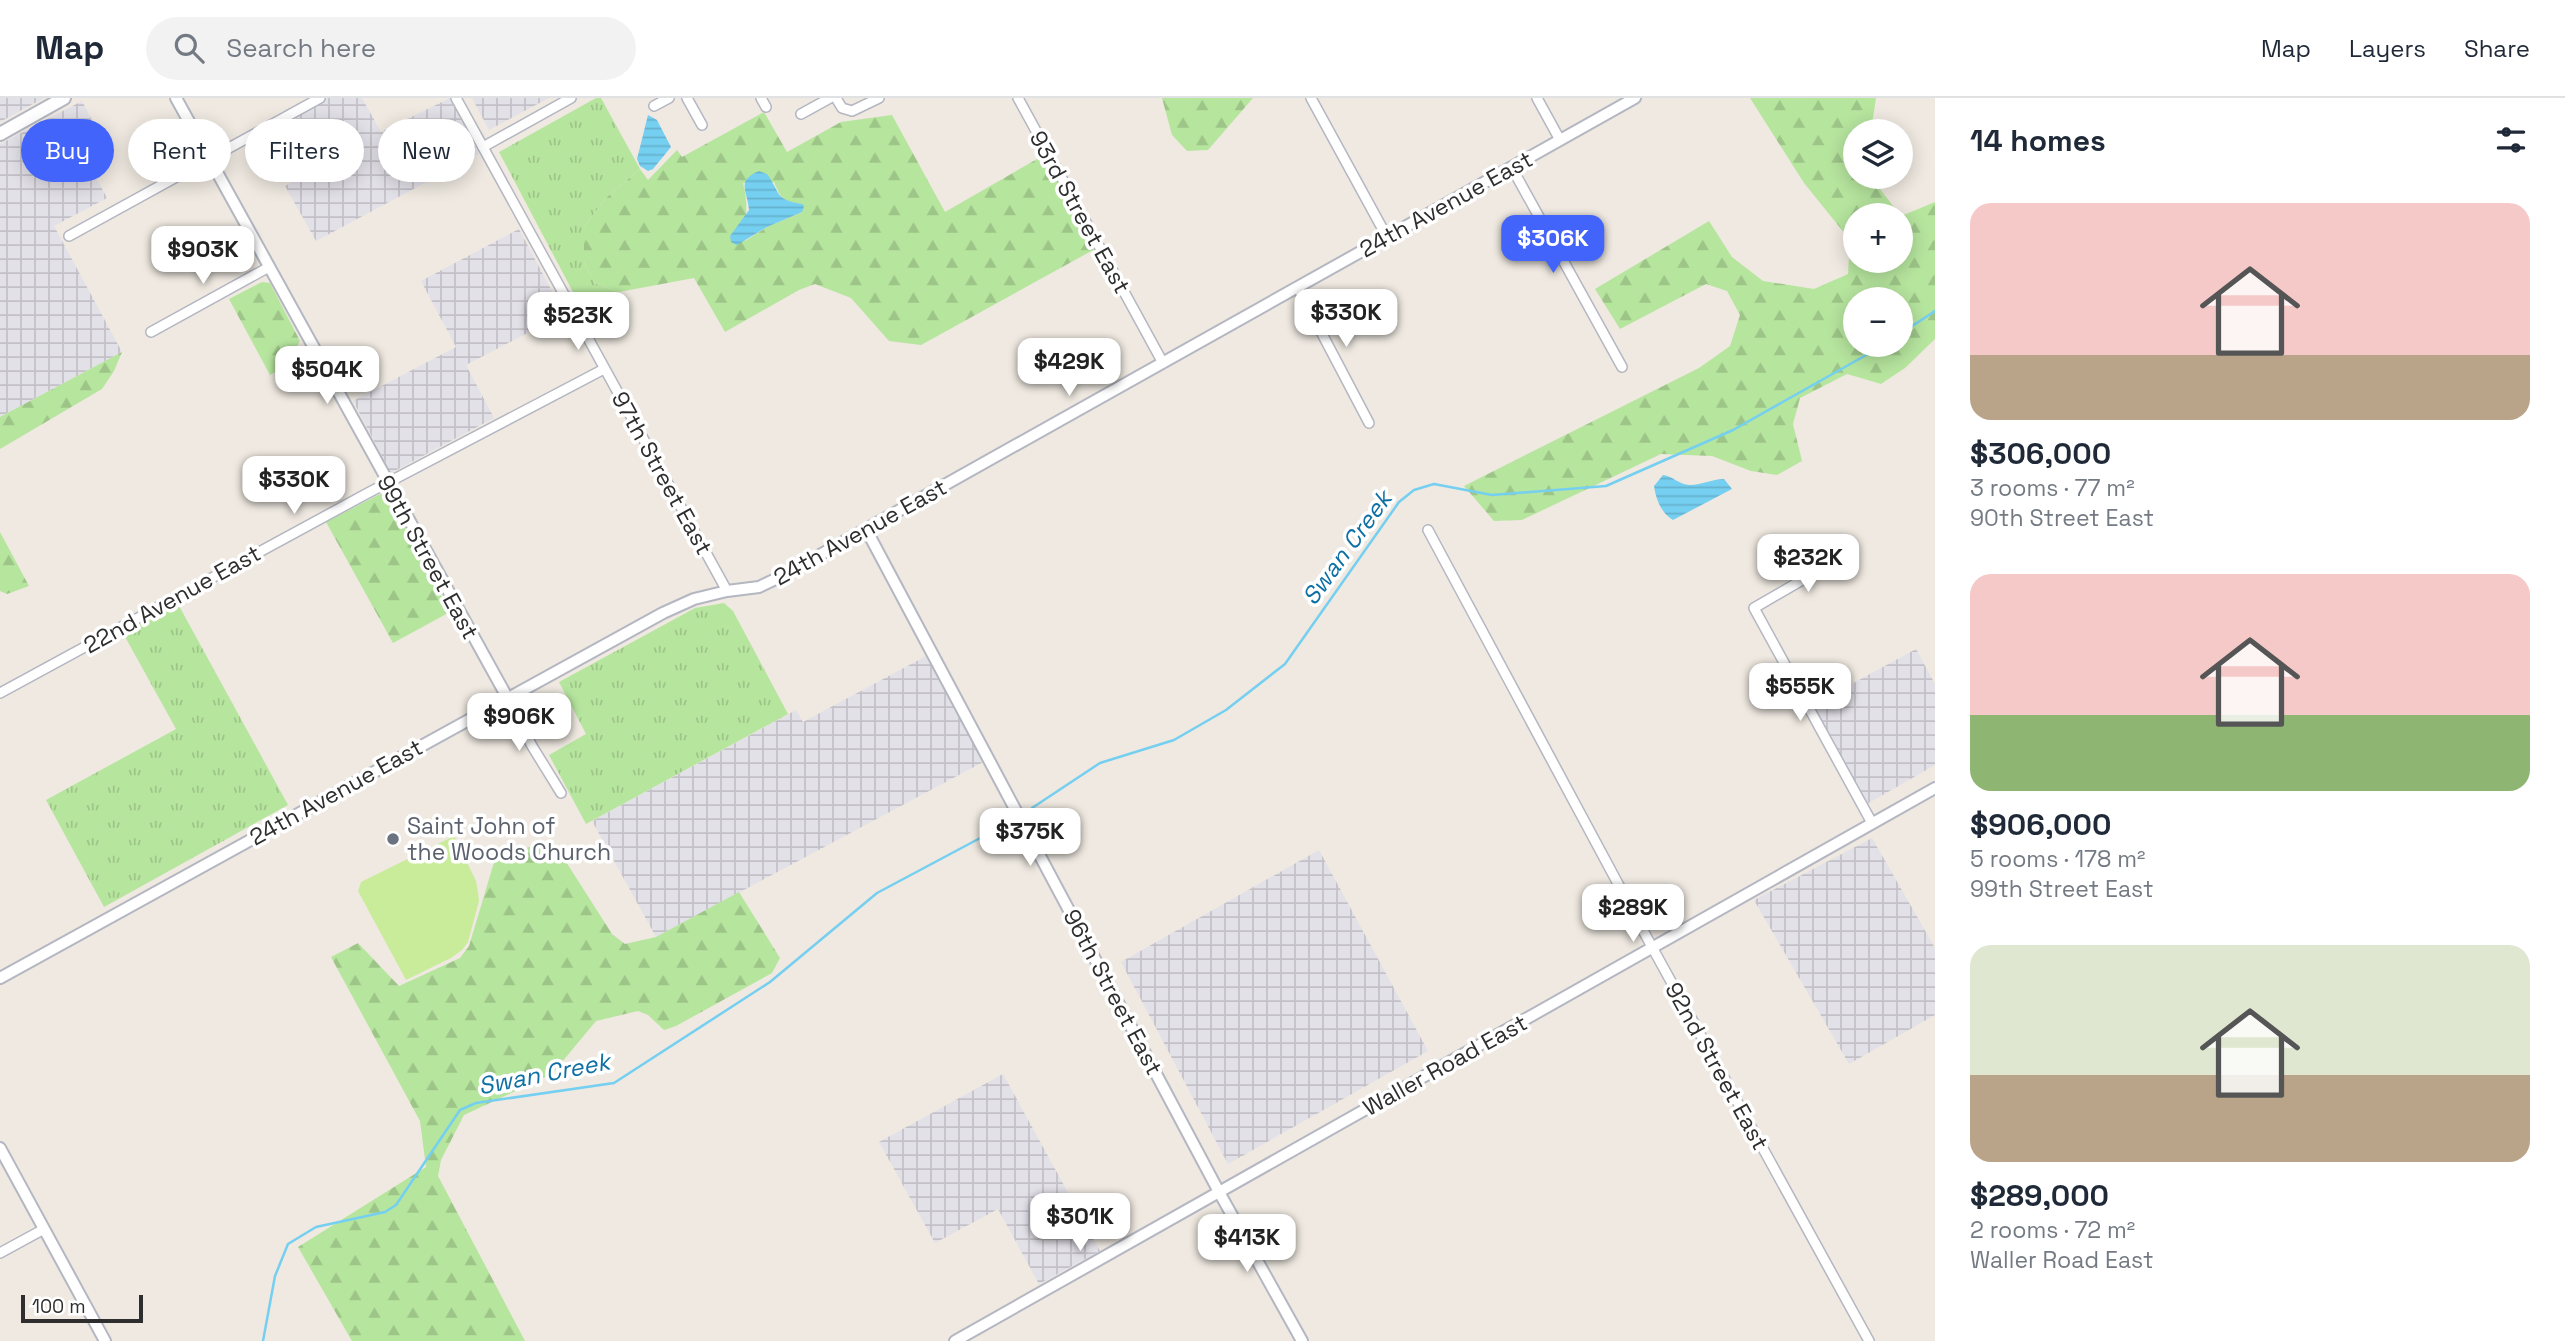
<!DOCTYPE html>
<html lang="en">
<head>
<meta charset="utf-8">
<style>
	body { margin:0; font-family:"Space Grotesk",sans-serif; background:#f2f2f3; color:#1f2937; height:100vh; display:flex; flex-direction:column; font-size:26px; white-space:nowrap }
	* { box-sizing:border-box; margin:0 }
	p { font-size:23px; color:#747a83 }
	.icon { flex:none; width:38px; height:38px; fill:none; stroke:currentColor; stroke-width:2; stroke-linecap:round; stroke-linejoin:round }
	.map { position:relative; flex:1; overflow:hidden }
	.panel { display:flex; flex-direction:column; background:#fff; width:630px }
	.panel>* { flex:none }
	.guide { position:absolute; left:21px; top:21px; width:665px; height:63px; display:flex; gap:14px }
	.controls { position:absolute; left:1843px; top:21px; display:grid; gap:14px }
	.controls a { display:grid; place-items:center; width:70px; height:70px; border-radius:50%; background:#fff; box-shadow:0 4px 18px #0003; font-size:35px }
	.scale { position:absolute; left:21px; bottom:18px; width:122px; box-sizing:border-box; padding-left:7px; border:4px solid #2e2e2e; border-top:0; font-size:19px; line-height:24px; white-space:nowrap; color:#2e2e2e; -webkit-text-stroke:5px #fff; paint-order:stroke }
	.price { position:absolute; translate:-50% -60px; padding:0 16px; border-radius:14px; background:#fff; color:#222; font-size:23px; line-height:46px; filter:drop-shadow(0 2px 4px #0008) }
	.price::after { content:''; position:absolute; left:50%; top:42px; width:21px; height:16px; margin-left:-10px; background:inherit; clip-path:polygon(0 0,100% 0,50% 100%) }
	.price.on { background:#4264fb; color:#fff }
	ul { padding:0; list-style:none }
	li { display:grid; align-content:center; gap:14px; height:371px; padding:0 35px }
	li span { display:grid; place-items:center; height:217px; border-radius:21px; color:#555 }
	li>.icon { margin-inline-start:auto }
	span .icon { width:126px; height:126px; fill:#fffc; stroke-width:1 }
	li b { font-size:30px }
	h2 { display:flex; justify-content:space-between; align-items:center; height:84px; padding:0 35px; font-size:30px }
	.pill { padding:0 24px; border-radius:32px; background:#fff; box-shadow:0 4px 18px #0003; font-size:24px; line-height:63px }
	.pill.on { background:#4264fb; color:#fff }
	header { display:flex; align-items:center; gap:42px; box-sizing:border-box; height:98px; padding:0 35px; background:#fff; border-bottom:2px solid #e0e1e3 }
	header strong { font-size:33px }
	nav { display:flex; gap:38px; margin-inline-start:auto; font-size:24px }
	.search { width:490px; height:63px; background:#f2f2f3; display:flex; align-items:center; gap:18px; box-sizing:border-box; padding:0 24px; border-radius:38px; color:#747a83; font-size:26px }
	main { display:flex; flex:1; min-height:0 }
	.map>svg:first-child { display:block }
</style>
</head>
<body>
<header>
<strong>Map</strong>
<div class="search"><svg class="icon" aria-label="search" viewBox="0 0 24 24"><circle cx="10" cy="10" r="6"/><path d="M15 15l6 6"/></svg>Search here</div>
<nav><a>Map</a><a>Layers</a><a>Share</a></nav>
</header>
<main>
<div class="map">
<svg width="1935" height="1243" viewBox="0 0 1935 1243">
	<defs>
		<pattern id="industrial-grid" width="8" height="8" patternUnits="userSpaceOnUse" patternTransform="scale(1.75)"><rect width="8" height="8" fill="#e3e1e8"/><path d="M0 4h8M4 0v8" fill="none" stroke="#c3c1c7"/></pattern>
		<pattern id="grass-tufts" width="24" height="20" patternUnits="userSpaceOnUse" patternTransform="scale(1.75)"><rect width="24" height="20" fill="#b6e59e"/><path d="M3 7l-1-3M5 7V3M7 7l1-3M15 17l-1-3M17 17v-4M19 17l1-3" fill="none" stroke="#9dc588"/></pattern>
		<pattern id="forest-firs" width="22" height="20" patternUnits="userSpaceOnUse" patternTransform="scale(1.75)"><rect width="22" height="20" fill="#b6e59e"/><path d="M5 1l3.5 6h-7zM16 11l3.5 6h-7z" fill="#9dc588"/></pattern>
		<pattern id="water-rules" width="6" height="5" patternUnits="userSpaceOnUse" patternTransform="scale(1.75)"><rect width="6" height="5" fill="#75cff0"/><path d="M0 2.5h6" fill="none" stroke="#66b2ce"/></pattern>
	</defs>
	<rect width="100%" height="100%" fill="#efe9e1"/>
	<g fill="url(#industrial-grid)">
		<polygon points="0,0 44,0 0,24"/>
		<polygon points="327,0 362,0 381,34 450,0 479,56 316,143 285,88 321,69 294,17"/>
		<polygon points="472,0 549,0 489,32"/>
		<polygon points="82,3 105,47 85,59 107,100 54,128 122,254 0,319 0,46"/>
		<polygon points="519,131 564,216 466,267 494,320 391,375 353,303 456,249 421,183"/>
		<polygon points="1916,551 1935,586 1935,667 1867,706 1813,607"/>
		<polygon points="928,557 985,663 656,839 592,723 796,612 803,624"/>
		<polygon points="1872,740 1935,850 1935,917 1849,966 1754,802"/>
		<polygon points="1319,752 1428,953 1228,1066 1121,864"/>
		<polygon points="1003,976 1100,1153 1039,1186 998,1111 935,1145 879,1044"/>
	</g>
	<g fill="url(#grass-tufts)">
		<polygon points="596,0 601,0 640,71 607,99 584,129 584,164 595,185 619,194 583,213 499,54"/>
		<polygon points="724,505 733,513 788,616 586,726 549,657 586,636 559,584 695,510"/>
		<polygon points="178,506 288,707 104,809 46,702 176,631 123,535"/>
	</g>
	<g fill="url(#forest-firs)" fill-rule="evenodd">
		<polygon points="1162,0 1253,0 1208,52 1187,53 1172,37"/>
		<path d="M1750,0H1876L1871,33H1855V79H1878L1880,91L1900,117H1855V163H1900L1901,118L1935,104V241L1905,270L1881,286L1847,276L1800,300L1793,326L1802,363L1777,377L1751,373L1712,358L1661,356L1522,422L1494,423L1464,388L1699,270L1730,248L1740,217L1727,193L1706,186L1620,231L1595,191L1709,123L1732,159L1763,183L1814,191L1848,176L1850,142L1804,85ZM1855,201H1900V247H1855Z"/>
		<path d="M764,14L787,54L841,24L892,17L945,114L1044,57L1095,151L921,247L889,243L851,200L815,186L799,192L725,234L694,180L619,194L595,185L584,164V129L607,99L640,71L648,82L677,52L682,59ZM774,84C782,103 783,103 802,106V114L767,129L745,143C745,122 749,106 743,85Z"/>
		<polygon points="262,184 270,185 300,243 287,267 270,277 229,201"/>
		<polygon points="122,254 114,273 102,291 0,351 0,319"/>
		<polygon points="380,396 388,398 450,514 393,545 326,424"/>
		<polygon points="0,434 29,488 7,496 0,493"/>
		<polygon points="543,744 554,745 612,836 625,846 656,839 739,794 780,860 772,875 676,928 664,932 648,917 638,913 596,923 552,976 464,1017 441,1062 438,1078 525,1243 352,1243 298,1149 426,1069 420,1023 331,859 358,845 399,888 460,860 469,848 495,761"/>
	</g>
	<polygon fill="#c9ec9a" points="454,738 476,783 478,794 479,803 468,844 462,852 451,860 406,882 358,793 361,784"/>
	<g fill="url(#water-rules)">
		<polygon points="648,17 657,22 671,49 653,71 648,73 640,68 637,61"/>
		<path d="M759,73L767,76C782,97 774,101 802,106L804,108L802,114L767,129L737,147L731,144L730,138L749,112C747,91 736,83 759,73Z"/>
		<path d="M1663,377C1673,378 1679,387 1690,387C1702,387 1712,381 1724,381L1732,391L1673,422C1661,415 1656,401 1654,388Z"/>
	</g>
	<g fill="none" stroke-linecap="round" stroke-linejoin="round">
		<g stroke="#75cff0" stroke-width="2.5">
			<polyline points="1900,236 1935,213"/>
			<polyline points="1032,710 1100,665 1174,642 1226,612 1285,566 1399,404 1414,392 1434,386 1492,397 1606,388 1733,332 1884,247"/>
			<polyline points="263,1243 275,1178 288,1146 316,1129 385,1114 396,1107 460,1012 476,1005 614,985 770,884 877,795 1014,722"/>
		</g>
		<defs>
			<g id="minor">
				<polyline points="456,0 727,493"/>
				<polyline points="687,0 702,27"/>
				<polyline points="761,0 766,9"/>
				<polyline points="836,0 842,10 852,13 879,0"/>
				<polyline points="1018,0 1163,265"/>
				<polyline points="1311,0 1387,139"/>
				<polyline points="1537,0 1560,42"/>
				<polyline points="654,8 669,0"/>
				<polyline points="801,16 830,0"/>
				<polyline points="483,49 571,0"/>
				<polyline points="1512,70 1622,269"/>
				<polyline points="69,138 320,0"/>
				<polyline points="1298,190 1369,325"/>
				<polyline points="151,234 269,169"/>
				<polyline points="1428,432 1652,849 1869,1243"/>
				<polyline points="1847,456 1754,510 1872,725"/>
				<polyline points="0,595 366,396 604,271"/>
				<polyline points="507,599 532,648 561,695"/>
				<polyline points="0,1155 44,1131"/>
			</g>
			<g id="tertiary">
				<polyline points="176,0 507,599"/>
				<polyline points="867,433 1219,1094 1302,1243"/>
				<polyline points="0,880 663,515 694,501 727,493 759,489 784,477 1635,0"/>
				<polyline points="0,1050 105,1243"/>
				<polyline points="955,1243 1935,690"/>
			</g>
			<polyline id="secondary" points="0,36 64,0"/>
		</defs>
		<use href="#minor" stroke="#b4b7c1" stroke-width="12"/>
		<use href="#tertiary" stroke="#b4b7c1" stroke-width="14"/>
		<use href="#secondary" stroke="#b4b7c1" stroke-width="16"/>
		<use href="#minor" stroke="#fff" stroke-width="9"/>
		<use href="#tertiary" stroke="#fff" stroke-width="10"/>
		<use href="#secondary" stroke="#fff" stroke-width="12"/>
	</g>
	<circle fill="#6b7280" stroke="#fff" stroke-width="2.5" cx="393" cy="741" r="7"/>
	<g text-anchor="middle" stroke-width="7" stroke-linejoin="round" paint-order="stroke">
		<g font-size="23" fill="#2e2e2e" stroke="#fff">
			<text transform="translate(1446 106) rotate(-29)" y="8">24th Avenue East</text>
			<text transform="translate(1080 114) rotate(61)" y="8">93rd Street East</text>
			<text transform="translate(662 375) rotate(61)" y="8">97th Street East</text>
			<text transform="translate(860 434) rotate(-29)" y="8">24th Avenue East</text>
			<text transform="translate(428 459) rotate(61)" y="8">99th Street East</text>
			<text transform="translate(172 501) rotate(-29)" y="8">22nd Avenue East</text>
			<text transform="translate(336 694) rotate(-29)" y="8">24th Avenue East</text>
			<text transform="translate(1113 894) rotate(62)" y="8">96th Street East</text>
			<text transform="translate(1445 967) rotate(-29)" y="8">Waller Road East</text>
			<text transform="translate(1717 968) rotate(61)" y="8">92nd Street East</text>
		</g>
		<g font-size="23" fill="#5b616d" stroke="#fff" text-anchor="start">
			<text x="407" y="736">Saint John of<tspan x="407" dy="26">the Woods Church</tspan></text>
		</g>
		<g font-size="24" font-style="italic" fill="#0d6fa3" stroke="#fff">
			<text transform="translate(1347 450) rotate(-54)" y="8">Swan Creek</text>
			<text transform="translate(544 976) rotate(-11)" y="8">Swan Creek</text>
		</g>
	</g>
</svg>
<div class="controls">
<a><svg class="icon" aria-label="layers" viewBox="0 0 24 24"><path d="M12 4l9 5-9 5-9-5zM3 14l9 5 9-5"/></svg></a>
<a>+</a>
<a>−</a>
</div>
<div class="scale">100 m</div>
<b class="price on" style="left:1553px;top:177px">$306K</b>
<b class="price" style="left:203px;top:188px">$903K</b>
<b class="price" style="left:1346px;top:251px">$330K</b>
<b class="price" style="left:578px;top:254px">$523K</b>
<b class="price" style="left:1069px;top:300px">$429K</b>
<b class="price" style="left:327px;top:308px">$504K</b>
<b class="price" style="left:294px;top:418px">$330K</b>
<b class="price" style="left:1808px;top:496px">$232K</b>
<b class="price" style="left:1800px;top:625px">$555K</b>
<b class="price" style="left:519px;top:655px">$906K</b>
<b class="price" style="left:1030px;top:770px">$375K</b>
<b class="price" style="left:1633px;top:846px">$289K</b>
<b class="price" style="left:1080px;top:1155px">$301K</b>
<b class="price" style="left:1247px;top:1176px">$413K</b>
<div class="guide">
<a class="pill on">Buy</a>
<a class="pill">Rent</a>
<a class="pill">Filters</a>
<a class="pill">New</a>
</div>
</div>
<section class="panel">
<h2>14 homes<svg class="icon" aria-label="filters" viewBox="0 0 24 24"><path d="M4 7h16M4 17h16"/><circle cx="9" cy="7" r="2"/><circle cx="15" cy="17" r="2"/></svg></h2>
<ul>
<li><span style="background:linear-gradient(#f6c9c9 70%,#b9a48a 0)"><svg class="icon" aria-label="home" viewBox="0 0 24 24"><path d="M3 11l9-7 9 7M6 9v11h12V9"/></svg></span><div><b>$306,000</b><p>3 rooms · 77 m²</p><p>90th Street East</p></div></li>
<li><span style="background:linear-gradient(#f6c9c9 65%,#8fb573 0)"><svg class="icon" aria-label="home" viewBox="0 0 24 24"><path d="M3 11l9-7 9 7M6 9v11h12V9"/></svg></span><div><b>$906,000</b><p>5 rooms · 178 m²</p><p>99th Street East</p></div></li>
<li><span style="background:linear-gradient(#dfe7d0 60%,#b9a48a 0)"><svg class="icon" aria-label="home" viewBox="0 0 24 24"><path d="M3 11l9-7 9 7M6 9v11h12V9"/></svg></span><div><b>$289,000</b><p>2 rooms · 72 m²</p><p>Waller Road East</p></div></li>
</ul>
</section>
</main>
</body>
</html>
